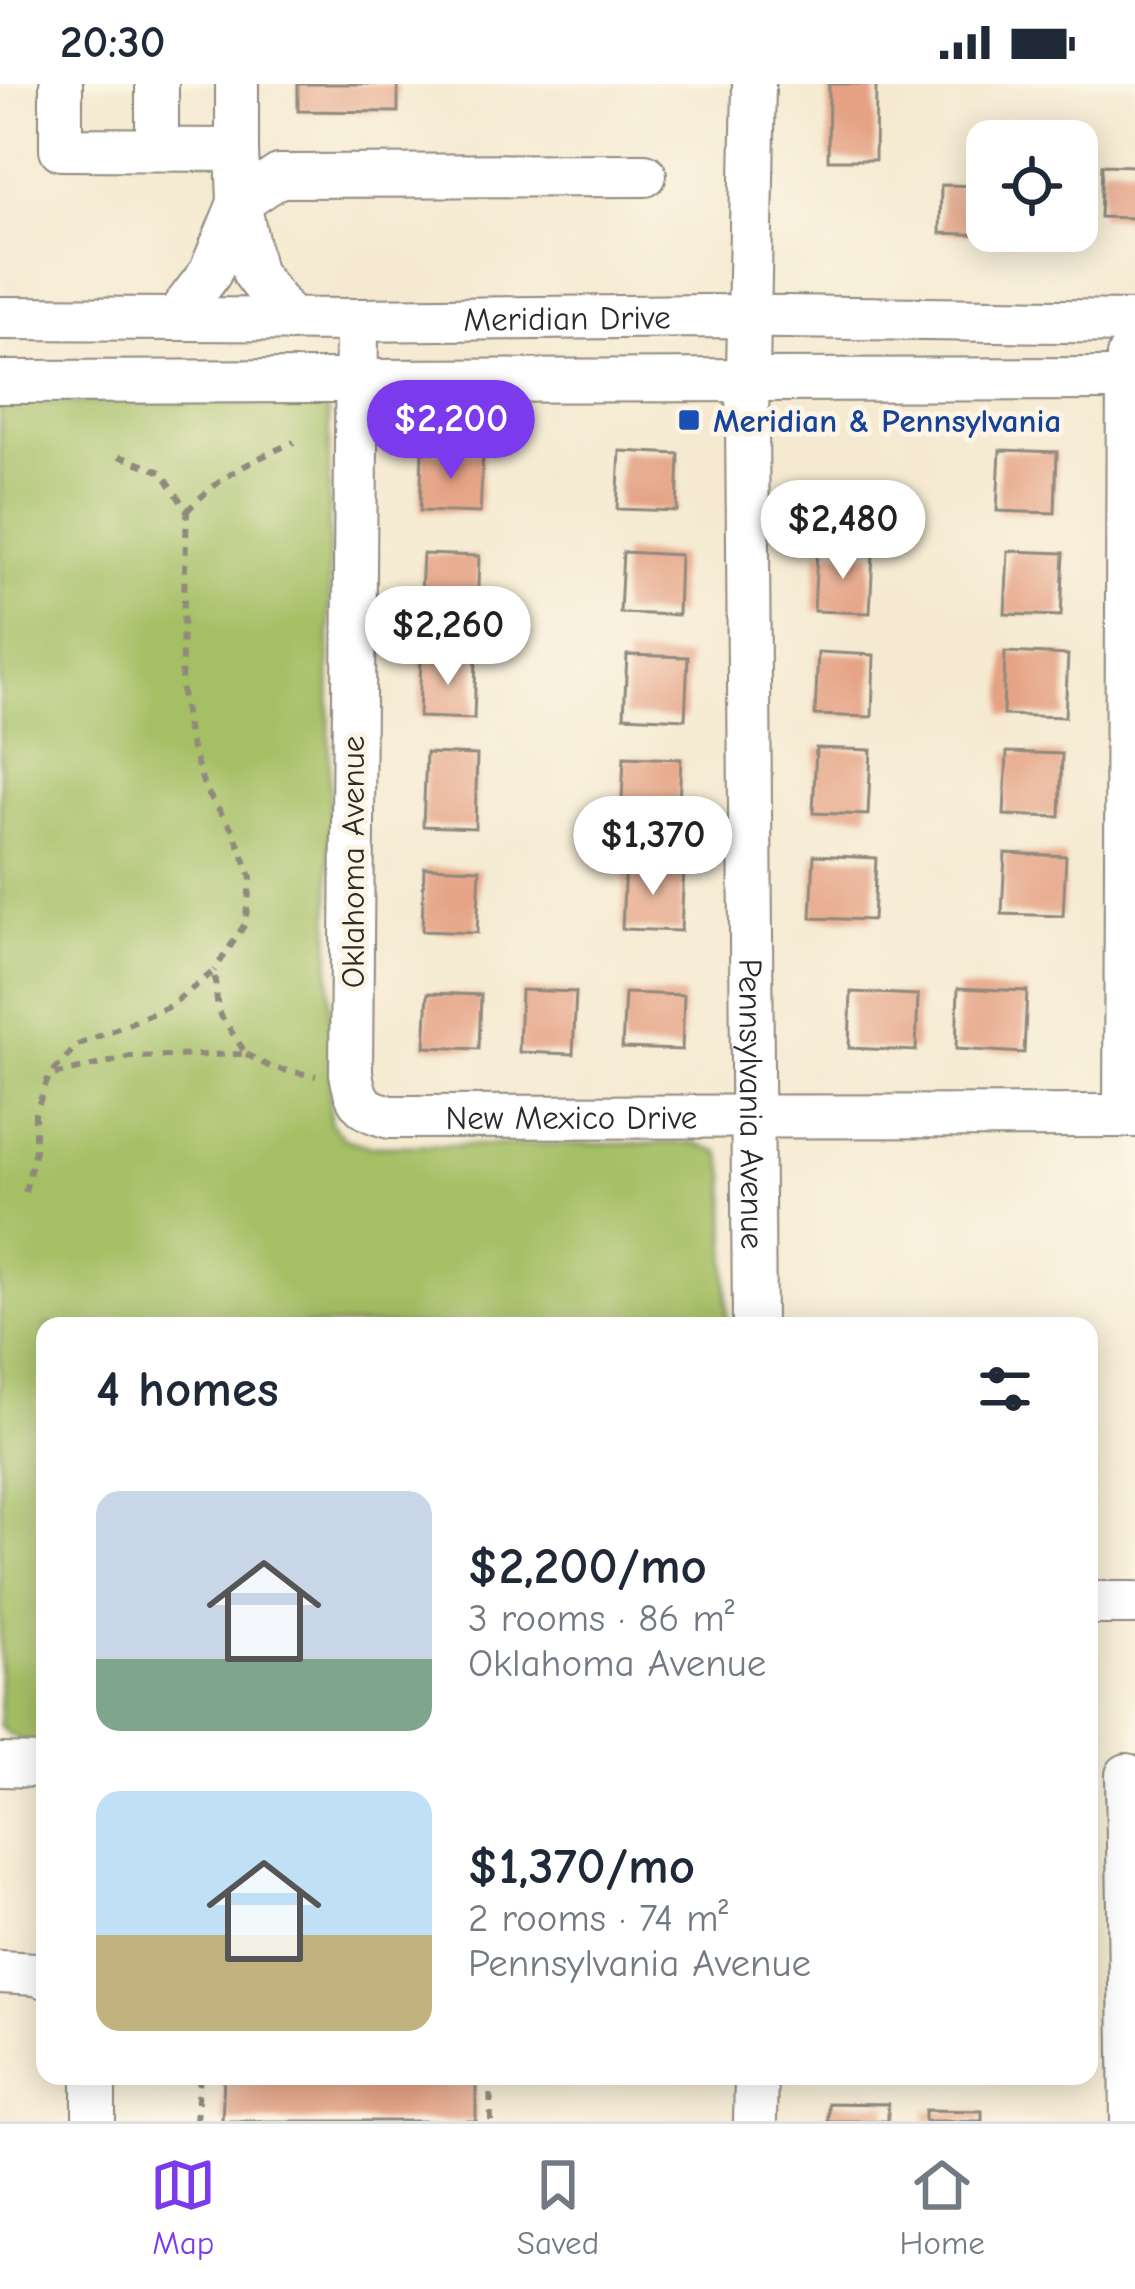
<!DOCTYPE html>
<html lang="en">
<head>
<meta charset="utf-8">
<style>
	body { margin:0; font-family:"Comic Neue",sans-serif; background:#f2f2f3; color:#1f2937; height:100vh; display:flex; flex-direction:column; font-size:45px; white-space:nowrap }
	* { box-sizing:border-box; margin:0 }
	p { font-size:39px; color:#747a83 }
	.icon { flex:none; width:66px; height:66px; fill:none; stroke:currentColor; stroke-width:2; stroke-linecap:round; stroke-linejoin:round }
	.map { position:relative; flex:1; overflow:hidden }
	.panel { position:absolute; left:36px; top:1233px; width:1062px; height:768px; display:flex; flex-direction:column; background:#fff; border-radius:24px; box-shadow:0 6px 30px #0003 }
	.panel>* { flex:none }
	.fabs { position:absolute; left:966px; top:36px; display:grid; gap:24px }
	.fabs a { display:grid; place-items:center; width:132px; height:132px; border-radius:24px; background:#fff; box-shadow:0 6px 30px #0003; font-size:60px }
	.price { position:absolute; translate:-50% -102px; padding:0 27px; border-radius:42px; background:#fff; color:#222; font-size:39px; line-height:78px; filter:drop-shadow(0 3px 6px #0008) }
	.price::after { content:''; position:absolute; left:50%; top:72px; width:36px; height:27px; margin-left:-18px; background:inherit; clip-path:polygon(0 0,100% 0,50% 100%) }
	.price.selected { background:#7c3aed; color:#fff }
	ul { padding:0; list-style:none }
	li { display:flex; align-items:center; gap:36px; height:300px; padding:0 60px }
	li span { display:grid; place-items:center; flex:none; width:336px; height:240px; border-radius:24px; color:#555 }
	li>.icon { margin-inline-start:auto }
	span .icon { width:144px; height:144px; fill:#fffc; stroke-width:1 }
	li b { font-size:51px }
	h2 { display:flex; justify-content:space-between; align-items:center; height:144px; padding:0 60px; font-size:51px }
	.status { display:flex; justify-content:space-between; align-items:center; height:84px; padding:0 60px; background:#fff; direction:ltr }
	.status svg { height:33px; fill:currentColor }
	.dock { display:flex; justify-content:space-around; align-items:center; height:168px; border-top:3px solid #e0e1e3; background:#fff; font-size:33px; color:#747a83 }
	.dock a { display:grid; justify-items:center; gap:6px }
	.dock .selected { color:#7c3aed }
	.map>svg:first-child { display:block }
</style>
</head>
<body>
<div class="status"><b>20:30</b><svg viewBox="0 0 49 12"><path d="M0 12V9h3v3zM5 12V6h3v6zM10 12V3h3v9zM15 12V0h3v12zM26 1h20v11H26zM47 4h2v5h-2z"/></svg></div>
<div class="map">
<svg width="1135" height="2037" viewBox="0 0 1135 2037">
	<rect width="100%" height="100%" fill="#fcf5e5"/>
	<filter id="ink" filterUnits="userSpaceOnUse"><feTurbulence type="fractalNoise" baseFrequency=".00833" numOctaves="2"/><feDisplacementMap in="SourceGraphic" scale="24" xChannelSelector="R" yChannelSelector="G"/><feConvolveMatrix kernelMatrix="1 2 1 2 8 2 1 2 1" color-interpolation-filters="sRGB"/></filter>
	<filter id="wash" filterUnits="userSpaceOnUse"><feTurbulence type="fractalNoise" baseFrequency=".004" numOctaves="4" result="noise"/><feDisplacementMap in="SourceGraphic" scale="48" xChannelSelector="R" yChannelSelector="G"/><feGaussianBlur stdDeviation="2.7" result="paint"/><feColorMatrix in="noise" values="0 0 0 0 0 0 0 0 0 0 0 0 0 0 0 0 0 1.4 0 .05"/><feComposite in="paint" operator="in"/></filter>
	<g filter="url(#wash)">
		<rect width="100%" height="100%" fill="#f5ead1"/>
		<path fill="#a5bf65" stroke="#687548" stroke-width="3" d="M10,318L316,319L329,328L330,1038L344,1055L369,1062L696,1059L720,1068L726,1091L727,1242H45V1661C31,1661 10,1653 0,1643V322Z"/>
		<g id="blocks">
			<g fill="#e5a284">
				<polygon points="298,0 398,0 398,28 298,27"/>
				<polygon points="829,0 876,0 875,76 828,76"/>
				<polygon points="1102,81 1135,82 1135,134 1100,133"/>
				<polygon points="941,101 987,102 987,151 940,149"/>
				<polygon points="1000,366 1057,368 1055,429 997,427"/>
				<polygon points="620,367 679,370 677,427 617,425"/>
				<polygon points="422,368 483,370 480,429 420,427"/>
				<polygon points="817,467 873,469 870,529 814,527"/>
				<polygon points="1008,467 1064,469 1061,532 1005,530"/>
				<polygon points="623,468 680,471 678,531 620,529"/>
				<polygon points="423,470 479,472 477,532 420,530"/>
				<polygon points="818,568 874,571 872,633 815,631"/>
				<polygon points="1005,568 1068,571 1065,633 1003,631"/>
				<polygon points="627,571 688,573 685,635 624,632"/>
				<polygon points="421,573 476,575 474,635 419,633"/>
				<polygon points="816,664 871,666 868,731 813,729"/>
				<polygon points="1007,668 1062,670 1060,733 1004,731"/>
				<polygon points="426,669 477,671 475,744 423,742"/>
				<polygon points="624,673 681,675 678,741 621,738"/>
				<polygon points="1005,769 1066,772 1063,832 1002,830"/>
				<polygon points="814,771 876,774 873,836 811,834"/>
				<polygon points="625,780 684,782 681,847 622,845"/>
				<polygon points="424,783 480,785 477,849 422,847"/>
				<polygon points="958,904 1027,907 1024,969 956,965"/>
				<polygon points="521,906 576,908 573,970 519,968"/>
				<polygon points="851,908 918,911 916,967 849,964"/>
				<polygon points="428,909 481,911 479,965 425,963"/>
				<polygon points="625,909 684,911 682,966 622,964"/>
				<polygon points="224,1992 476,1992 476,2037 222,2037"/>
				<polygon points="828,2019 888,2020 888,2037 828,2037"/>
				<polygon points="925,2026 982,2027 982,2037 925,2037"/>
			</g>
		</g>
	</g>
	<g filter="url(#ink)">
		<use href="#blocks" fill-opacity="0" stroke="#908a7e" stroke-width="3"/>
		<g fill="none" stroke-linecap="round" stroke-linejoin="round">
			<defs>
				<g id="minor">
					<polyline points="61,0 61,65 237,66 239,119 254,189 290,236"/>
					<path id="s1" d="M754,0L747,335L754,1242"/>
					<polyline points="157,65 157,0"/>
					<polyline points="237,66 237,0"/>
					<path id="s2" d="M0,234L357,236L707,232L1135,238"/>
					<polyline points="175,235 210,189 239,119 279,92 645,91"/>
					<path id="s3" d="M357,236L351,989C356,1018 360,1025 390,1033L1135,1032"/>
					<polyline points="0,298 1135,295"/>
					<polyline points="1125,1032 1128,272"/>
					<polyline points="1089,1519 1135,1519"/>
					<polyline points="0,1681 45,1682"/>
					<polyline points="1127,1691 1132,2037"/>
					<polyline points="0,1888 36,1890 45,1893"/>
					<polyline points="94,1992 94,2037"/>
					<polyline points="755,2037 756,1992"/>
				</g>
			</defs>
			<use href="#minor" stroke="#908a7e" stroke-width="46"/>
			<g stroke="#908a7e" stroke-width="6" stroke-dasharray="9 9" stroke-linecap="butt">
				<polyline points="119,372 162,388 187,427 181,600 188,652 205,705 234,748 251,793 245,840 214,887"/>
				<path d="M187,427C218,393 253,376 294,358"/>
				<polyline points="246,970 272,984 316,992"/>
				<polyline points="25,1108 35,1066 35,1030 49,992 78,961 170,922 214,887 218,927 246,970 131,973 49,992"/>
				<polyline points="490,1992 491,2037"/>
				<polyline points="196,2037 200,1992"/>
			</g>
			<use href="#minor" stroke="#fff" stroke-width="42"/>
		</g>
	</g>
	<rect fill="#1a4fb4" stroke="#fcf5e5" stroke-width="4.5" x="677" y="324" width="24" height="24" rx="6"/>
	<g text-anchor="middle" stroke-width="10" stroke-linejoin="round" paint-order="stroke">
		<g font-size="33" fill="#2b2b2b" stroke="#fcf5e5">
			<text dy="12" stroke="none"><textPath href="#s2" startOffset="567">Meridian Drive</textPath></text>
			<text transform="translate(352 778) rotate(-90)" y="12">Oklahoma Avenue</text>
			<text dy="12" stroke="none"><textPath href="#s1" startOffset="1020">Pennsylvania Avenue</textPath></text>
			<text dy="12" stroke="none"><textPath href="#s3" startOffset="999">New Mexico Drive</textPath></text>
		</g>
		<g font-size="33" font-weight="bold" fill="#164399" stroke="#fcf5e5" text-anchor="start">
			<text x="713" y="348">Meridian &amp; Pennsylvania</text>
		</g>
	</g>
</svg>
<div class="fabs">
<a><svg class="icon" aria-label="locate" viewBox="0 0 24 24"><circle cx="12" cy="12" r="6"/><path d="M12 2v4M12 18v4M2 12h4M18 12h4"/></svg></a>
</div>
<b class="price selected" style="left:451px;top:398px">$2,200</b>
<b class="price" style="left:843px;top:498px">$2,480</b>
<b class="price" style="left:448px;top:604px">$2,260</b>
<b class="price" style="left:653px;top:814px">$1,370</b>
<section class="panel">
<h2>4 homes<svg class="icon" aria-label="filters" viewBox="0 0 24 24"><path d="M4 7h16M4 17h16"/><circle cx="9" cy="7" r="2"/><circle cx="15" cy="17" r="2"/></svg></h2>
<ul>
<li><span style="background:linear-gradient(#c9d6e8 70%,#7fa58c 0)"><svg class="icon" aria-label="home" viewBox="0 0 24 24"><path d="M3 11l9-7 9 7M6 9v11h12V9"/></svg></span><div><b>$2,200/mo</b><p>3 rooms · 86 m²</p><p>Oklahoma Avenue</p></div></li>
<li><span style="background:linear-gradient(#bfe0f5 60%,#c2b280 0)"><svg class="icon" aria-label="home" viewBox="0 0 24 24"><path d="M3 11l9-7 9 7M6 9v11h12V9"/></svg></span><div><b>$1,370/mo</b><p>2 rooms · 74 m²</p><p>Pennsylvania Avenue</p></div></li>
</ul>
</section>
</div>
<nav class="dock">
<a class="selected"><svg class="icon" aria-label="map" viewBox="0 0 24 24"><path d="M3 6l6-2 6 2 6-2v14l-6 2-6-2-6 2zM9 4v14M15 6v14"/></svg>Map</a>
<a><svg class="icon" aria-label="saved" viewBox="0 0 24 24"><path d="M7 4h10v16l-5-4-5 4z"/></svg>Saved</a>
<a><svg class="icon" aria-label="home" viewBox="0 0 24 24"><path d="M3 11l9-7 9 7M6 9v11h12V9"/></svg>Home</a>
</nav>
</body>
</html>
